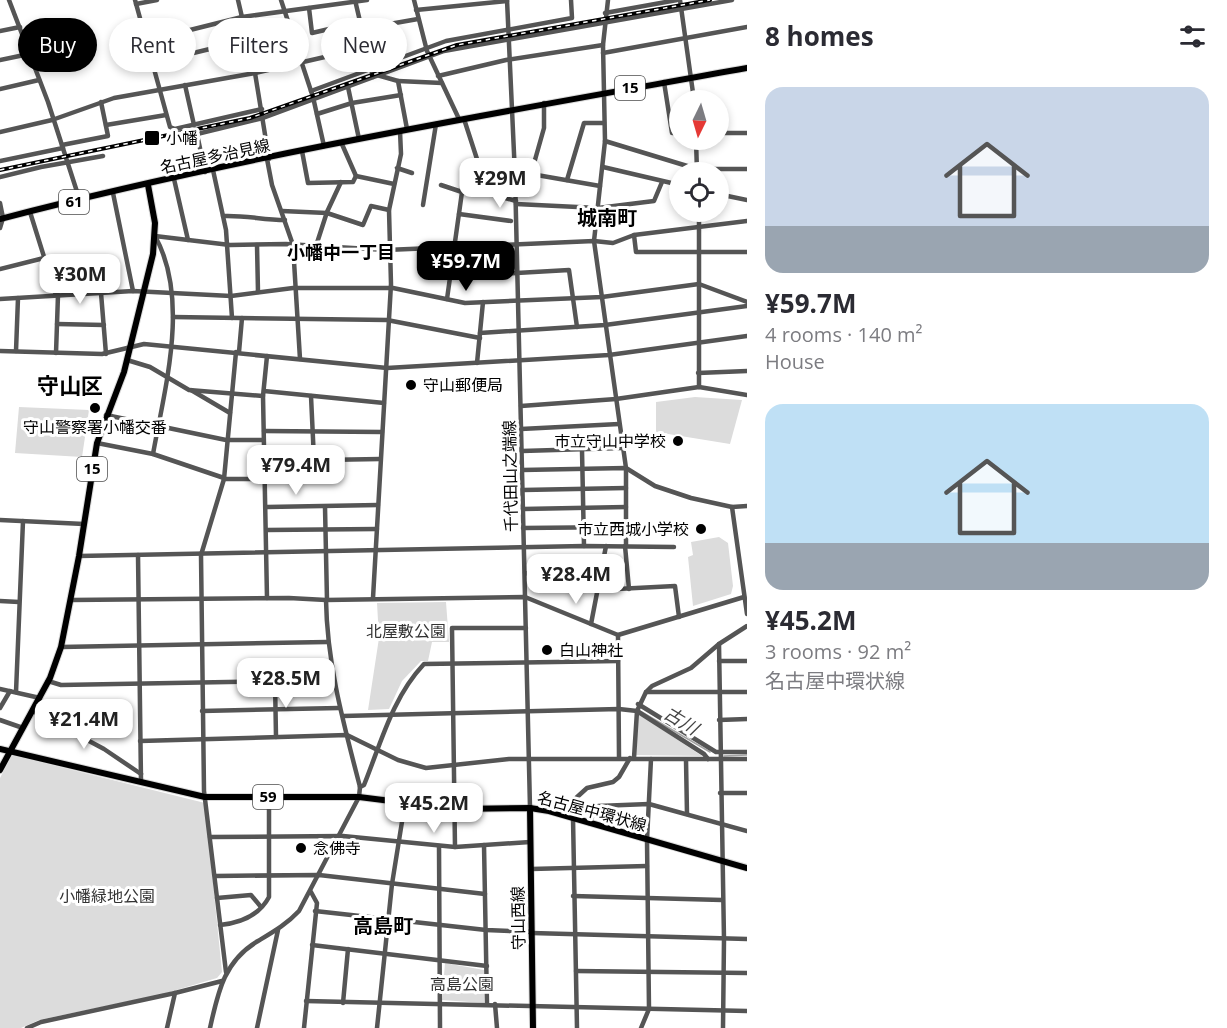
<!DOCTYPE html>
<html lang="en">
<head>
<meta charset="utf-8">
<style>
	body { margin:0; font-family:"Open Sans","Noto Sans JP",sans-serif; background:#f2f2f3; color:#2b2b33; height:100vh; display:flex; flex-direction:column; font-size:22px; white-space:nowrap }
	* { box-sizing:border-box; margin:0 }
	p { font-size:20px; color:#7c7c81 }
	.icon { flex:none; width:33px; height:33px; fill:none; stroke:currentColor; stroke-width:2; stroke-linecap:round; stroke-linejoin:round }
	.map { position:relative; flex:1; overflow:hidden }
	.sheet { display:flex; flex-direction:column; background:#fff; width:480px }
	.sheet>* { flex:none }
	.guide { position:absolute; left:18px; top:18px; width:570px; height:54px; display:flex; gap:12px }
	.needle { width:39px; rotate:185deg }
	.fabs { position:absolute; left:669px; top:90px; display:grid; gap:12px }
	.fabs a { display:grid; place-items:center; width:60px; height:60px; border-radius:50%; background:#fff; box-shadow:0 3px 9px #0003; font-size:30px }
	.price { position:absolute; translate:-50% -51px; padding:0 14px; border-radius:12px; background:#fff; color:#222; font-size:20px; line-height:39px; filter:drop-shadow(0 2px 3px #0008) }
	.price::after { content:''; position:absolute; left:50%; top:36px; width:18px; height:14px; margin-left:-9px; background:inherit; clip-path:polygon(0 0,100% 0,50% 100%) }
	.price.active { background:#000; color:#fff }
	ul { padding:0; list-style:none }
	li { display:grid; align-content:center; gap:12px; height:318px; padding:0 18px }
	li span { display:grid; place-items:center; height:186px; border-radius:18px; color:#555 }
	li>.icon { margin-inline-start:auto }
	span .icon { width:108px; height:108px; fill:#fffc; stroke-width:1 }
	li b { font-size:26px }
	h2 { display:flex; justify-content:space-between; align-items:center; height:72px; padding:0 18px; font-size:26px }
	.pill { padding:0 21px; border-radius:27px; background:#fff; box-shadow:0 3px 9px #0003; font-size:21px; line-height:54px }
	.pill.active { background:#000; color:#fff }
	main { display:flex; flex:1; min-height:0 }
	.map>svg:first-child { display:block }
</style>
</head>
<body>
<main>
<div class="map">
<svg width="747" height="1028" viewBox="0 0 747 1028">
	<rect width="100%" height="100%" fill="#fff"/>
	<g fill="#dcdcdc">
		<polygon points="695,397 742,400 730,444 656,432 656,402"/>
		<polygon points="19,407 89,410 82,457 15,453"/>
		<polygon points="719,537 728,543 733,586 731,594 693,606 688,557 693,555 691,542"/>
		<polygon points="446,602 449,642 432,642 428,661 421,661 402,681 389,709 368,710 379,638 377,603"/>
		<polygon points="638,715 640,715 702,756 636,755"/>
		<polygon points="12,755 205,803 222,972 217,978 163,994 39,1020 21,1028 0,1028 0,778"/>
		<polygon points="445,963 484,970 484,1003 442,1000"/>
	</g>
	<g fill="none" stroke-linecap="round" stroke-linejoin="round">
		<g stroke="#a3a3a3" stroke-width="1.5">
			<polyline points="640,711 710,752"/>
			<polyline points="724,756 747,755"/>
		</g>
		<defs>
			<g id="major">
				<path d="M0,219C246,155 497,113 747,68"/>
				<polyline points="0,749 205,797 359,797 455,809 530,808 549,811 747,868"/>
				<polyline points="0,770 50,678 61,647 79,556 97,443 124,372 153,254 155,223 148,185"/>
				<polyline points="530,808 533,1028"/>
			</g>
		</defs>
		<use href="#major" stroke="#dbdbdb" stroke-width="8"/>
		<g stroke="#555" stroke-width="4.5">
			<polyline points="9,0 48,102 80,201"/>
			<polyline points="135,0 170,127 175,129 262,109"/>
			<polyline points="238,0 255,73 269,159"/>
			<polyline points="281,0 313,97 324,146"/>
			<polyline points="355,0 373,77"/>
			<polyline points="414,0 427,51 459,119"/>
			<polyline points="507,0 515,175 530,808"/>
			<polyline points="608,0 603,45 605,141 594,241 626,468 626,546"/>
			<polyline points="680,0 694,100"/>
			<polyline points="136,4 157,0"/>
			<polyline points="309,8 312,33 359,22"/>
			<polyline points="416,10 507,1"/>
			<polyline points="605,13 677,0"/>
			<polyline points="361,29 418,19"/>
			<polyline points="0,31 20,27"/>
			<polyline points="146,41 242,17 367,0"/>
			<polyline points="250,52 296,45"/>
			<polyline points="603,53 747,27"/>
			<polyline points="0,60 29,54"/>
			<polyline points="152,63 247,40"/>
			<polyline points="377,75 398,81 407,129"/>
			<polyline points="438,76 506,60 603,45"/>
			<polyline points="398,81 442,83"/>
			<polyline points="664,82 672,133 680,133"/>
			<polyline points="185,85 194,125"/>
			<polyline points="348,87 359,139"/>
			<polyline points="0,89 39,80"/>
			<polyline points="311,91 446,41 572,18 571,0"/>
			<polyline points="317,114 352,103 401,95"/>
			<polyline points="464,119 488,193"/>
			<polyline points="106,125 166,115"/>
			<polyline points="0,132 52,120 114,98 255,73 364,48"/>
			<polyline points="718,133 747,133"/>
			<polyline points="696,140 697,172"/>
			<polyline points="605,141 697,169 747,169"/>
			<polyline points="341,142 356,176 394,184"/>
			<polyline points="62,145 108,136 101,102"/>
			<polyline points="302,151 308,183 353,182 356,176"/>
			<polyline points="267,159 272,185 293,245 300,359"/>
			<polyline points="0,161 63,148"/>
			<polyline points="603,167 680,185"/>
			<polyline points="397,168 412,173"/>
			<polyline points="213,170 226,230 232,318"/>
			<polyline points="205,172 197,134 263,118 444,51 732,0"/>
			<polyline points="531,174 544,128 544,103"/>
			<polyline points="470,175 515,178"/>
			<polyline points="515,175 531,174 600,186"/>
			<polyline points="0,177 41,167 103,156"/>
			<polyline points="174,179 188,240"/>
			<polyline points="567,180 584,123 604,123"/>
			<polyline points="441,185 462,192 491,194 516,201"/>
			<polyline points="113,193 133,291"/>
			<polyline points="718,194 747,200"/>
			<polyline points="0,203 3,218 0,228"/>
			<polyline points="516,204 598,208 654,201 662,182"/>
			<polyline points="423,205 436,124"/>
			<polyline points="282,211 327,213 363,225 371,206 389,210"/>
			<polyline points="30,212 56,295"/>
			<polyline points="699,212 699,387"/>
			<polyline points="459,214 511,221"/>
			<path d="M223,216C245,215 263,220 285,220"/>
			<polyline points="634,235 636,252 747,252"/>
			<polyline points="257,245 258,292"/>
			<polyline points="481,245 482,275 569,270 577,327"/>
			<polyline points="316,246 327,212 341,182"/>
			<polyline points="0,269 44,258"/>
			<polyline points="101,293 106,354"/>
			<polyline points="0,299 133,291 231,296 293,288 393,288 465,303 602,297 699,284 747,302"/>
			<polyline points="447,299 462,192"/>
			<polyline points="173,317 387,320 480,338"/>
			<polyline points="57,324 104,325"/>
			<polyline points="480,333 605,325 747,306"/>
			<polyline points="0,351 102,354 144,344 387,368 609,355 747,336"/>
			<polyline points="16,351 18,298"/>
			<polyline points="239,352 242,318"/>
			<polyline points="56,353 58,295"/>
			<polyline points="267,356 263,396 267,598"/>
			<polyline points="127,360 150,367 189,390 263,396"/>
			<polyline points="477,363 483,302"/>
			<polyline points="698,373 747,371"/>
			<polyline points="191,390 230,413"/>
			<polyline points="264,391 384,403"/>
			<polyline points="311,396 314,460"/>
			<polyline points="521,406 616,399 699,387 747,395"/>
			<polyline points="106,415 226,440 263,440"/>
			<polyline points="521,429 619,424"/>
			<polyline points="264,431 382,432"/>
			<polyline points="97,443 153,454 224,478"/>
			<polyline points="582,450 584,546"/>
			<polyline points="522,451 622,448"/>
			<path d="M153,454C165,387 190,299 155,236L230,245L286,244L386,250L594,241L613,243L634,235L747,221"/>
			<polyline points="265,461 380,459"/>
			<polyline points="522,470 626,468 655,486 691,498 732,507 747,506"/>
			<polyline points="224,479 264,479"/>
			<polyline points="523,490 626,488"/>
			<polyline points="267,507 378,505"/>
			<polyline points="325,507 327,600"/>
			<polyline points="732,507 747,614"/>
			<polyline points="523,509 626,507"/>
			<polyline points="0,520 84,524"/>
			<polyline points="523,528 626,527"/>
			<polyline points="267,530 377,529"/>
			<polyline points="625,546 629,589"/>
			<polyline points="138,555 141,781"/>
			<polyline points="79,556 584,546 674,547"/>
			<polyline points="525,573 617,589 675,586 679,617"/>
			<polyline points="373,598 391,284 389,210 401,154 400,131"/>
			<polyline points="71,600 289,598 326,600 525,597 618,635 744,597"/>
			<polyline points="0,601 19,602"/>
			<polyline points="591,624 606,546"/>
			<polyline points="618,635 619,757"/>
			<polyline points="719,644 724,939 723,1028"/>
			<polyline points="61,647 327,642"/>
			<polyline points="719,661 747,661"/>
			<polyline points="48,681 61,685 333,680"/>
			<polyline points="275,681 276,737"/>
			<polyline points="0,689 40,698"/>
			<polyline points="16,692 23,521"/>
			<polyline points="646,692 747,692"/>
			<polyline points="638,704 716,752 747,752"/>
			<polyline points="0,708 10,691"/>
			<polyline points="33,711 104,749 141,774"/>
			<polyline points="202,711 339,708"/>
			<polyline points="343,716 619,709 637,711 704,754 708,759"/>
			<polyline points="0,720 23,728"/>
			<polyline points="719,720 747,719"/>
			<polyline points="140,741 347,735 398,760 426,768 509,759 747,759"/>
			<polyline points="634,758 637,711 646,692 652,686 691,668 719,644 747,626"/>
			<polyline points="686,760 687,814"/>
			<path d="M360,787L364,785C381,743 392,698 424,664L618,661"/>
			<polyline points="720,793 747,793"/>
			<polyline points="562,815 565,808 587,788 613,782 619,777 630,758"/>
			<polyline points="573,818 577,1028"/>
			<polyline points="589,823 598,806 649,804 747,831"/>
			<polyline points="210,837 343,836 455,847 530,842"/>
			<polyline points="484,845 487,1004"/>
			<polyline points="439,846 440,1028"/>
			<polyline points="455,847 452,628 526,628"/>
			<polyline points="531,869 647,866"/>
			<polyline points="215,876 319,875 485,894"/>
			<polyline points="573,896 722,900"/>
			<polyline points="217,898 251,895 261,907"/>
			<polyline points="315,911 486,930 532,932"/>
			<path d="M220,925C239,923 259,916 269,897V797"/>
			<polyline points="532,933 747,939"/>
			<polyline points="312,945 487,966"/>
			<polyline points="576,971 747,973"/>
			<polyline points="226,972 204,791 201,555 224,479 236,352"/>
			<polyline points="306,1001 747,1011"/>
			<polyline points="343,1003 348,949"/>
			<polyline points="495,1004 497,1028"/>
			<polyline points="27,1028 41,1022 175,993"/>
			<polyline points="167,1028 175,993 222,981"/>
			<path d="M210,1028C218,992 224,961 258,941C273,932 287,924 299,911L359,797L360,787C344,725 327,665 326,600"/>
			<polyline points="257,1028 278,930"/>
			<polyline points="304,1028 317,903 311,892"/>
			<polyline points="377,1028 392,884 405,803"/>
			<polyline points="641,1028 649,1009 647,840 651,759"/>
		</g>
		<use href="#major" stroke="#000" stroke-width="6"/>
		<defs>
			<polyline id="rail" points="0,170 250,118 457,45 710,0"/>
		</defs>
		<use href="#rail" stroke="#000" stroke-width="4"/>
		<use href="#rail" stroke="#fff" stroke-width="1.5" stroke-dasharray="4.5" stroke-linecap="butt"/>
	</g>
	<g fill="#000" stroke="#fff" stroke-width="2">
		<rect x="144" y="130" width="16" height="16" rx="3"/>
		<circle cx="411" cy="385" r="6"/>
		<circle cx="95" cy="408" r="6"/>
		<circle cx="678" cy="441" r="6"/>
		<circle cx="701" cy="529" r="6"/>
		<circle cx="547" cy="650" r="6"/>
		<circle cx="301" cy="848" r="6"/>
	</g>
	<g text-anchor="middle" stroke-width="6" stroke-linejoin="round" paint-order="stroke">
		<g fill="#fff" stroke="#4c4c4c" stroke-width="1.5">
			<rect x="615" y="76" width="30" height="24" rx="4.5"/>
			<rect x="59" y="190" width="30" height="24" rx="4.5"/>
			<rect x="77" y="457" width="30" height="24" rx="4.5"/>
			<rect x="253" y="785" width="30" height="24" rx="4.5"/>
		</g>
		<g font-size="15" font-weight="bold" fill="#000">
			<text x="630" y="93">15</text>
			<text x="74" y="207">61</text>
			<text x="92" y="474">15</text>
			<text x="268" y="802">59</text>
		</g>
		<g font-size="16" fill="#000" stroke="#fff" text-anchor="start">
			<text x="166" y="144">小幡</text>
			<text x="423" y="391">守山郵便局</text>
			<text x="95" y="433" text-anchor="middle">守山警察署小幡交番</text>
			<text x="666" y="447" text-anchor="end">市立守山中学校</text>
			<text x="689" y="535" text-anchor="end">市立西城小学校</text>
			<text x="559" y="656">白山神社</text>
			<text x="313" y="854">念佛寺</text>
		</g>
		<g font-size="16" fill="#000" stroke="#fff">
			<text transform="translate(215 156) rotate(-12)" y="6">名古屋多治見線</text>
			<text transform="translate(510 476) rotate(-91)" y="6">千代田山之端線</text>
			<text transform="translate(592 811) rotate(15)" y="6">名古屋中環状線</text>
			<text transform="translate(518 918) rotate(-91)" y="6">守山西線</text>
		</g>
		<g font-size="16" fill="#333" stroke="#fff">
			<text x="406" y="637">北屋敷公園</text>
			<text x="107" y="902">小幡緑地公園</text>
			<text x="462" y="990">高島公園</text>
		</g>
		<g font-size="18" font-weight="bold" fill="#000" stroke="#fff">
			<text x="341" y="259">小幡中一丁目</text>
		</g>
		<g font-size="18" font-style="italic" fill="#444" stroke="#fff">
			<text transform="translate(681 721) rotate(31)" y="6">古川</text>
		</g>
		<g font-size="20" font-weight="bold" fill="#000" stroke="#fff">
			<text x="607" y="225">城南町</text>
			<text x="383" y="933">高島町</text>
		</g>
		<g font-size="22" font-weight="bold" fill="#000" stroke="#fff">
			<text x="70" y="394">守山区</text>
		</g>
	</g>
</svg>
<div class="fabs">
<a><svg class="needle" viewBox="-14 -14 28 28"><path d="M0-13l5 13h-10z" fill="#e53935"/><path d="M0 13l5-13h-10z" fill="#7c7c81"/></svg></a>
<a><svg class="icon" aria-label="locate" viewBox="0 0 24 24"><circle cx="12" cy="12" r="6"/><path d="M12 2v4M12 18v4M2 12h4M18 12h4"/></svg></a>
</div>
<b class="price" style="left:500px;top:209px">¥29M</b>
<b class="price active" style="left:466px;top:292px">¥59.7M</b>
<b class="price" style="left:80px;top:305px">¥30M</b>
<b class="price" style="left:296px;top:496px">¥79.4M</b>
<b class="price" style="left:576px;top:605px">¥28.4M</b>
<b class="price" style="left:286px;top:709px">¥28.5M</b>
<b class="price" style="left:84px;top:750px">¥21.4M</b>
<b class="price" style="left:434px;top:834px">¥45.2M</b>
<div class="guide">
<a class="pill active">Buy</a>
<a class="pill">Rent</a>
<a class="pill">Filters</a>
<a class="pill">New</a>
</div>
</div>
<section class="sheet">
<h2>8 homes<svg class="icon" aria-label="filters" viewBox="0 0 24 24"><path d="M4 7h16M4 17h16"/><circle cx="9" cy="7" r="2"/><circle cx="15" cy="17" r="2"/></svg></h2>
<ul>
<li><span style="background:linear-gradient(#c9d6e8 75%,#9aa5b1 0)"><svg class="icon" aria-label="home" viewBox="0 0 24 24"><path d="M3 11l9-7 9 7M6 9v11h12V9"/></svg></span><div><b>¥59.7M</b><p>4 rooms · 140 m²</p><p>House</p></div></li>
<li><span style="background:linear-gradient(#bfe0f5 75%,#9aa5b1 0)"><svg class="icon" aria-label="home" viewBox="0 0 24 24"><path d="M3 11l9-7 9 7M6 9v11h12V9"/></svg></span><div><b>¥45.2M</b><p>3 rooms · 92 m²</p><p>名古屋中環状線</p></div></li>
</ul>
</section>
</main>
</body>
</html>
